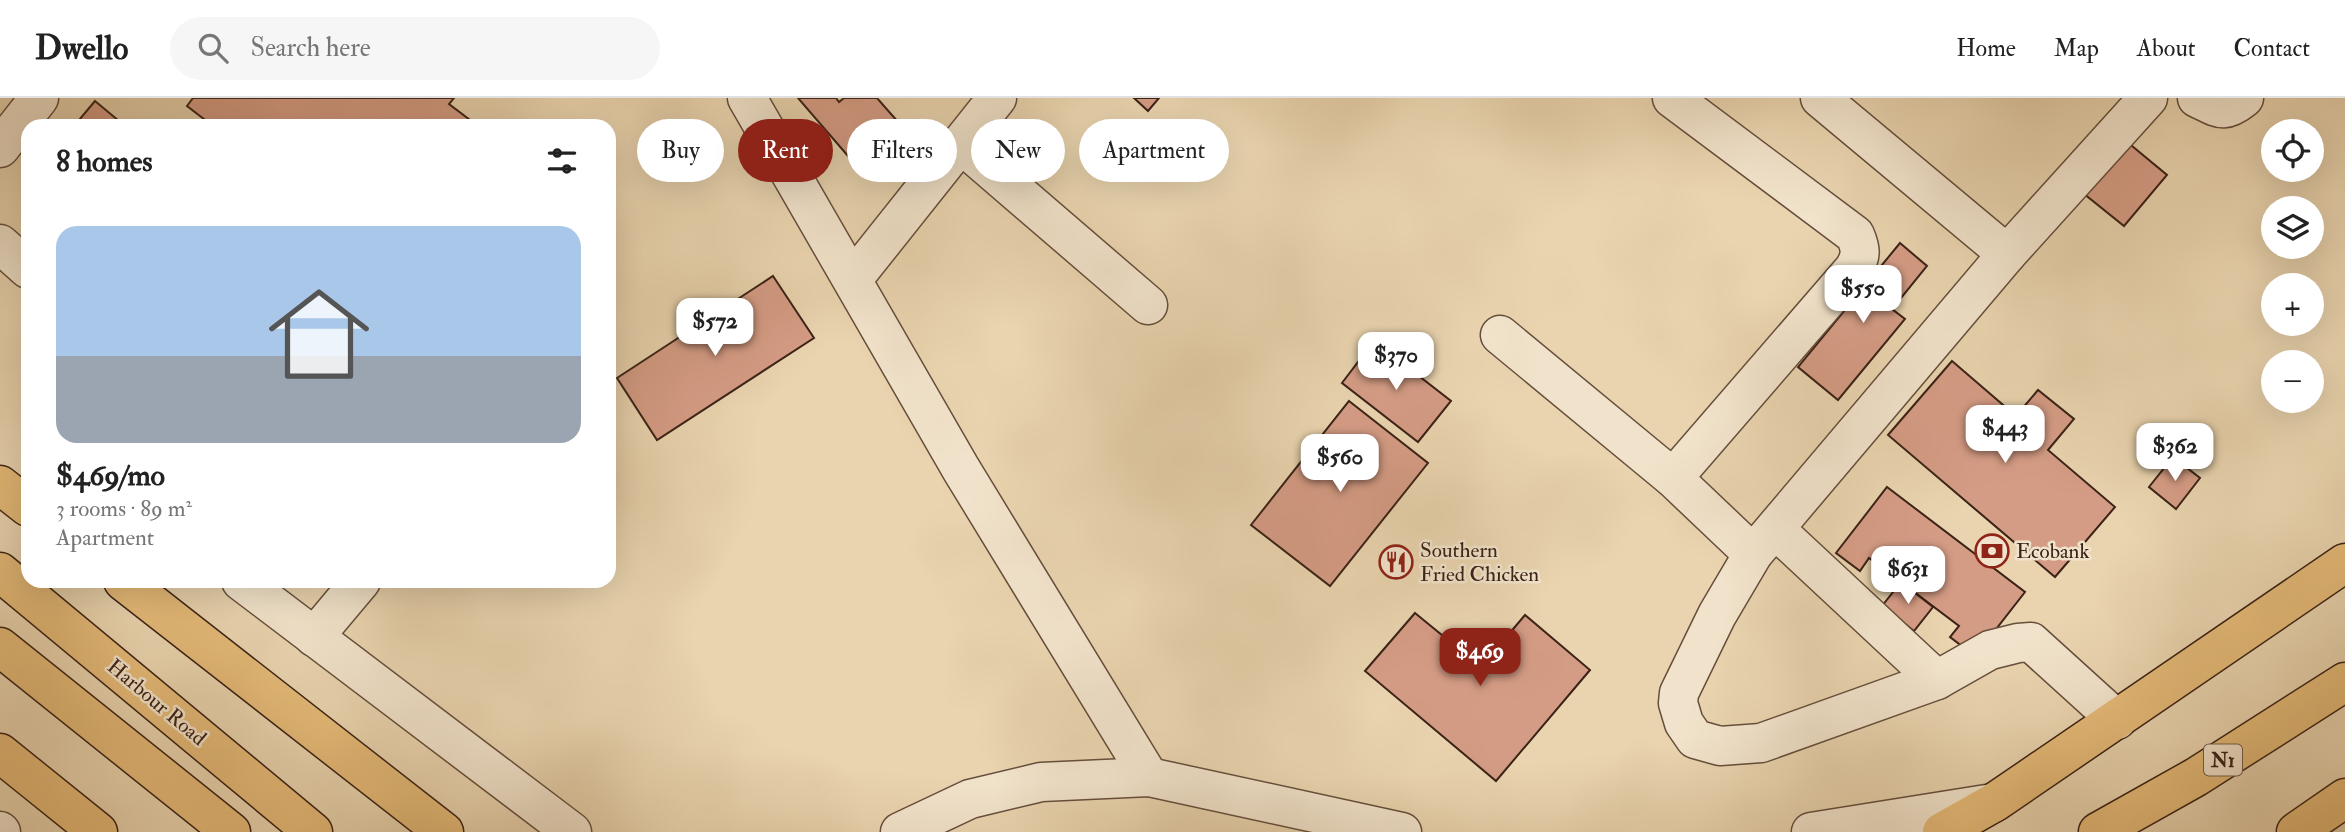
<!DOCTYPE html>
<html lang="en">
<head>
<meta charset="utf-8">
<style>
	body { margin:0; font-family:"IM FELL Double Pica",serif; background:#f6f6f6; color:#222; height:100vh; display:flex; flex-direction:column; font-size:26px; white-space:nowrap }
	* { box-sizing:border-box; margin:0 }
	p { font-size:23px; color:#767676 }
	.icon { flex:none; width:38px; height:38px; fill:none; stroke:currentColor; stroke-width:2; stroke-linecap:round; stroke-linejoin:round }
	.map { position:relative; flex:1; overflow:hidden }
	.details { position:absolute; left:21px; top:21px; width:595px; height:469px; display:flex; flex-direction:column; background:#fff; border-radius:21px; box-shadow:0 7px 28px #0002 }
	.details>* { flex:none }
	.banner { position:absolute; left:637px; top:21px; width:665px; height:63px; display:flex; gap:14px }
	.tools { position:absolute; left:2261px; top:21px; display:grid; gap:14px }
	.tools a { display:grid; place-items:center; width:63px; height:63px; border-radius:50%; background:#fff; box-shadow:0 7px 28px #0002; font-size:35px }
	.price { position:absolute; translate:-50% -60px; padding:0 16px; border-radius:14px; background:#fff; color:#222; font-size:23px; line-height:46px; filter:drop-shadow(0 2px 4px #0008) }
	.price::after { content:''; position:absolute; left:50%; top:42px; width:21px; height:16px; margin-left:-10px; background:inherit; clip-path:polygon(0 0,100% 0,50% 100%) }
	.price.active { background:#8f2418; color:#fff }
	ul { padding:0; list-style:none }
	li { display:grid; align-content:center; gap:14px; height:371px; padding:0 35px }
	li span { display:grid; place-items:center; height:217px; border-radius:21px; color:#555 }
	li>.icon { margin-inline-start:auto }
	span .icon { width:126px; height:126px; fill:#fffc; stroke-width:1 }
	li b { font-size:30px }
	h2 { display:flex; justify-content:space-between; align-items:center; height:84px; padding:0 35px; font-size:30px }
	.chip { padding:0 24px; border-radius:32px; background:#fff; box-shadow:0 7px 28px #0002; font-size:24px; line-height:63px }
	.chip.active { background:#8f2418; color:#fff }
	header { display:flex; align-items:center; gap:42px; box-sizing:border-box; height:98px; padding:0 35px; background:#fff; border-bottom:2px solid #e0e0e0 }
	header strong { font-size:33px }
	nav { display:flex; gap:38px; margin-inline-start:auto; font-size:24px }
	.search { width:490px; height:63px; background:#f6f6f6; display:flex; align-items:center; gap:18px; box-sizing:border-box; padding:0 24px; border-radius:38px; color:#767676; font-size:26px }
	.map>svg:first-child { display:block }
</style>
</head>
<body>
<header>
<strong>Dwello</strong>
<div class="search"><svg class="icon" aria-label="search" viewBox="0 0 24 24"><circle cx="10" cy="10" r="6"/><path d="M15 15l6 6"/></svg>Search here</div>
<nav><a>Home</a><a>Map</a><a>About</a><a>Contact</a></nav>
</header>
<div class="map">
<svg width="2345" height="734" viewBox="0 0 2345 734">
	<rect width="100%" height="100%" fill="#e9d4af"/>
	<filter id="stains"><feTurbulence type="fractalNoise" baseFrequency=".00286" numOctaves="4"/><feColorMatrix values="0 0 0 0 .2 0 0 0 0 .09 0 0 0 0 .02 0 0 0 .5 -.17"/></filter>
	<radialGradient id="worn" r=".72"><stop offset=".6" stop-color="#630" stop-opacity="0"/><stop offset="1" stop-color="#630" stop-opacity=".3"/></radialGradient>
	<g fill="#d59c85" stroke="#3a2216" stroke-width="2">
		<polygon points="193,0 454,0 449,6 478,28 213,28 187,8"/>
		<polygon points="798,0 836,0 839,4 844,0 877,0 913,41 867,80"/>
		<polygon points="1134,0 1159,0 1148,13"/>
		<polygon points="95,3 125,28 74,28"/>
		<polygon points="2126,43 2167,77 2124,128 2083,95"/>
		<polygon points="1900,145 1927,168 1892,211 1905,221 1838,302 1798,269"/>
		<polygon points="773,178 814,240 657,342 617,280"/>
		<polygon points="1374,243 1451,303 1418,344 1342,285"/>
		<polygon points="1952,263 2016,318 2038,292 2074,321 2048,352 2115,409 2055,479 1888,337"/>
		<polygon points="1349,303 1428,365 1330,488 1251,427"/>
		<polygon points="2173,359 2200,380 2176,411 2149,389"/>
		<polygon points="1887,389 2025,494 1975,558 1950,539 1959,528 1869,460 1860,473 1836,455"/>
		<polygon points="1901,484 1933,509 1914,533 1882,508"/>
		<polygon points="1415,515 1481,569 1525,517 1590,572 1496,683 1365,573"/>
	</g>
	<g fill="none" stroke-linecap="round" stroke-linejoin="round">
		<defs>
			<g id="minor">
				<polyline points="747,0 961,371 1149,679"/>
				<path d="M1672,0L1855,137C1861,151 1862,158 1853,172L1673,380"/>
				<polyline points="1820,0 2007,156"/>
				<path d="M2197,0C2219,10 2223,17 2244,0"/>
				<polyline points="961,46 1148,207"/>
				<polyline points="0,50 39,0"/>
				<polyline points="0,146 28,171"/>
				<polyline points="853,181 997,0"/>
				<polyline points="1500,237 1673,380 1753,456"/>
				<polyline points="1775,431 1937,582"/>
				<polyline points="241,483 572,734"/>
				<polyline points="314,539 361,483"/>
				<polyline points="2117,622 2031,544 2018,545 1990,552 1937,582 1761,645 1720,648 1695,641 1684,625 1678,605 1679,595 1717,517 1753,456 2007,156 2148,0"/>
				<polyline points="0,733 1,734"/>
				<polyline points="900,734 970,701 1041,684 1149,679 1402,734"/>
				<polyline points="1811,734 1993,705"/>
			</g>
			<g id="highway">
				<polyline points="0,387 28,409"/>
				<polyline points="0,474 313,734"/>
				<polyline points="123,483 444,734"/>
				<polyline points="0,549 231,734"/>
				<polyline points="0,655 98,734"/>
				<polyline points="1942,734 1995,704 2345,465"/>
				<polyline points="2098,734 2196,679 2345,584"/>
				<polyline points="2296,734 2345,700"/>
			</g>
		</defs>
		<use href="#minor" stroke="#664e3c" stroke-width="41"/>
		<use href="#highway" stroke="#3a2216" stroke-width="41"/>
		<use href="#minor" stroke="#f1e3cb" stroke-width="38"/>
		<use href="#highway" stroke="#e4ba78" stroke-width="38"/>
	</g>
	<defs>
		<symbol id="bank-ring" viewBox="-11 -11 22 22"><circle r="9.5" fill="#f1e3cb" stroke="#8f2418" stroke-width="1.5"/><path d="M-6-4H6V4H-6ZM0-2.3a2.3 2.3 0 1 0 0 4.6a2.3 2.3 0 1 0 0-4.6Z" fill="#8f2418"/></symbol>
		<symbol id="restaurant-ring" viewBox="-11 -11 22 22"><circle r="9.5" fill="#f1e3cb" stroke="#8f2418" stroke-width="1.5"/><path d="M-5-6h1v4h1v-4h1v4h1v-4h1v5L-1.5 .5V6h-2V.5L-5-1ZM5-6V6H3V1.5H1.5Q1.5-4 5-6Z" fill="#8f2418"/></symbol>
	</defs>
	<g fill-rule="evenodd">
		<use href="#bank-ring" x="1973" y="434" width="38" height="38"/>
		<use href="#restaurant-ring" x="1377" y="445" width="38" height="38"/>
	</g>
	<g text-anchor="middle" stroke-width="5" stroke-linejoin="round" paint-order="stroke">
		<rect fill="#f1e3cb" stroke="#715c4c" stroke-width="2" x="2204" y="646.5" width="38" height="31" rx="5"/>
		<g font-size="19" font-weight="bold" fill="#3a2216">
			<text x="2223" y="669">N1</text>
		</g>
		<g font-size="21" fill="#3a2216" stroke="#f1e3cb" text-anchor="start">
			<text x="1420" y="459">Southern<tspan x="1420" dy="24">Fried Chicken</tspan></text>
			<text x="2016" y="460">Ecobank</text>
		</g>
		<g font-size="21" fill="#3a2216" stroke="#f1e3cb">
			<text transform="translate(157 604) rotate(40)" y="7">Harbour Road</text>
		</g>
	</g>
	<rect width="100%" height="100%" filter="url(#stains)"/>
	<rect width="100%" height="100%" fill="url(#worn)"/>
</svg>
<div class="tools">
<a><svg class="icon" aria-label="locate" viewBox="0 0 24 24"><circle cx="12" cy="12" r="6"/><path d="M12 2v4M12 18v4M2 12h4M18 12h4"/></svg></a>
<a><svg class="icon" aria-label="layers" viewBox="0 0 24 24"><path d="M12 4l9 5-9 5-9-5zM3 14l9 5 9-5"/></svg></a>
<a>+</a>
<a>−</a>
</div>
<b class="price" style="left:1863px;top:227px">$550</b>
<b class="price" style="left:715px;top:260px">$572</b>
<b class="price" style="left:1396px;top:294px">$370</b>
<b class="price" style="left:2005px;top:367px">$443</b>
<b class="price" style="left:2175px;top:385px">$362</b>
<b class="price" style="left:1340px;top:396px">$560</b>
<b class="price" style="left:1908px;top:508px">$631</b>
<b class="price active" style="left:1480px;top:590px">$469</b>
<div class="banner">
<a class="chip">Buy</a>
<a class="chip active">Rent</a>
<a class="chip">Filters</a>
<a class="chip">New</a>
<a class="chip">Apartment</a>
</div>
<section class="details">
<h2>8 homes<svg class="icon" aria-label="filters" viewBox="0 0 24 24"><path d="M4 7h16M4 17h16"/><circle cx="9" cy="7" r="2"/><circle cx="15" cy="17" r="2"/></svg></h2>
<ul>
<li><span style="background:linear-gradient(#a9c7e8 60%,#9aa5b1 0)"><svg class="icon" aria-label="home" viewBox="0 0 24 24"><path d="M3 11l9-7 9 7M6 9v11h12V9"/></svg></span><div><b>$469/mo</b><p>3 rooms · 89 m²</p><p>Apartment</p></div></li>
</ul>
</section>
</div>
</body>
</html>
